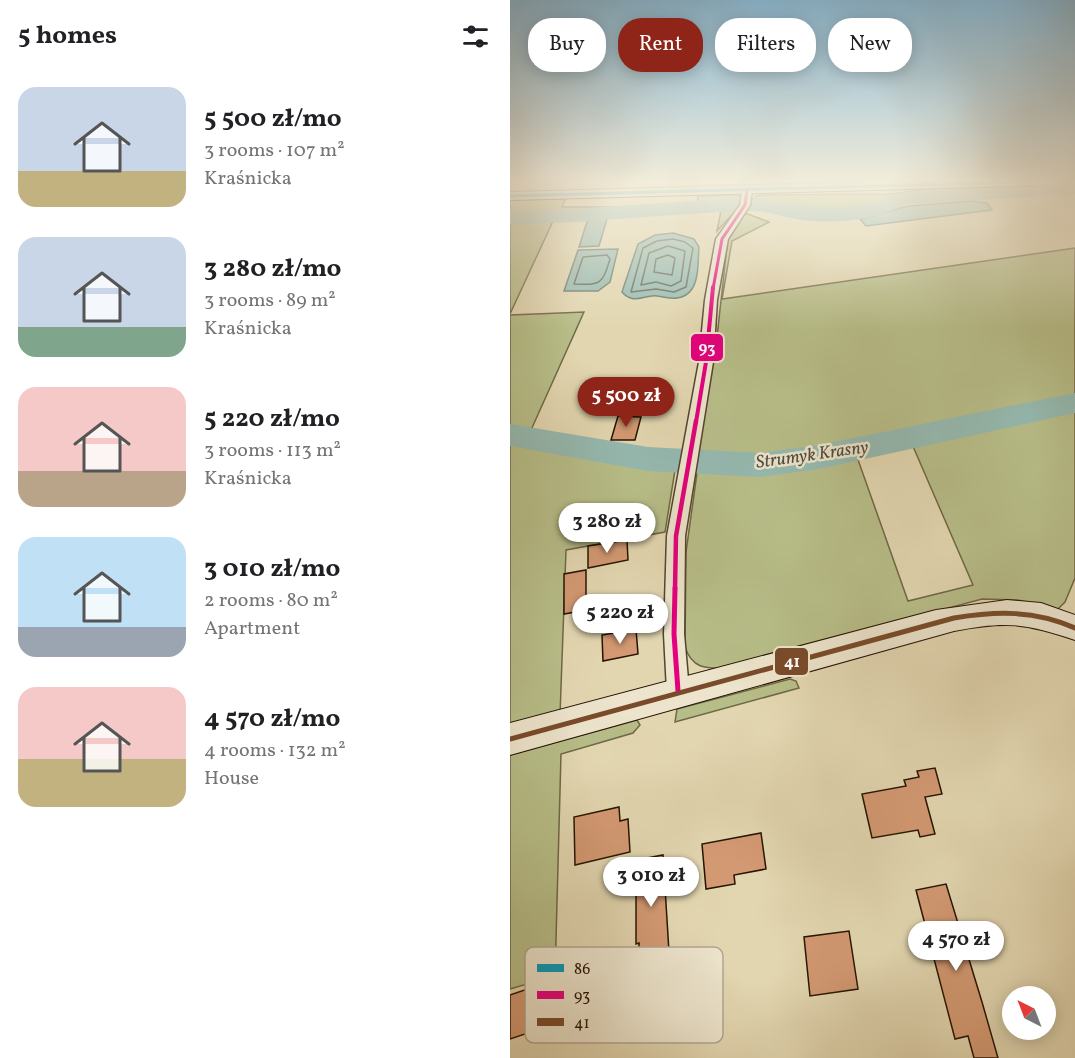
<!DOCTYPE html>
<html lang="en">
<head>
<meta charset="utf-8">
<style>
	body { margin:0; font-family:Vollkorn,serif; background:#f6f6f6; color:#202124; height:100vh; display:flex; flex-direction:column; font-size:22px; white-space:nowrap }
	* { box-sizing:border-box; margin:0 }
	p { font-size:20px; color:#757577 }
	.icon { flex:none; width:33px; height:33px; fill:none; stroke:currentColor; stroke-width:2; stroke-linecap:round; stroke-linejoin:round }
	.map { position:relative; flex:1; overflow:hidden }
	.details { display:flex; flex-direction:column; background:#fff; width:510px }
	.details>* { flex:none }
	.top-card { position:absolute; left:18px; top:18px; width:456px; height:54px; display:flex; gap:12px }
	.needle { width:39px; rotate:318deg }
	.buttons { position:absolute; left:492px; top:986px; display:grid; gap:12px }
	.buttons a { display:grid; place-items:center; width:54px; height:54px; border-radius:50%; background:#fff; box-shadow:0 3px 15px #0003; font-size:30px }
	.price { position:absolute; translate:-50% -51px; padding:0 14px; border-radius:21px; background:#fff; color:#222; font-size:20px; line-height:39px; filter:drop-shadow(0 2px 3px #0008) }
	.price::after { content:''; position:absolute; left:50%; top:36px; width:18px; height:14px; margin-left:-9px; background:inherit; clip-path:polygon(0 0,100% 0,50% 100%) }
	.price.current { background:#8f2418; color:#fff }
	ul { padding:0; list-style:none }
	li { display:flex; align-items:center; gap:18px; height:150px; padding:0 18px }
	li span { display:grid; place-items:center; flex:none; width:168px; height:120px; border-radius:18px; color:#555 }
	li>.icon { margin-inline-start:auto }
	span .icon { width:72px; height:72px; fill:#fffc; stroke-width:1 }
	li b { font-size:26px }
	h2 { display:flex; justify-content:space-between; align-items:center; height:72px; padding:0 18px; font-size:26px }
	.tag { padding:0 21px; border-radius:24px; background:#fff; box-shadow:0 3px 15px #0003; font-size:21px; line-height:54px }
	.tag.current { background:#8f2418; color:#fff }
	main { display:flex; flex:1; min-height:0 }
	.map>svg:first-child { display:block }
</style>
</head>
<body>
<main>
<section class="details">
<h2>5 homes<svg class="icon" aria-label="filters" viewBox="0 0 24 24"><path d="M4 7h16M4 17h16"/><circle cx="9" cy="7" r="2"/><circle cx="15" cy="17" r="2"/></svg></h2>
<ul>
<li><span style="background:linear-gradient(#c9d6e8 70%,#c2b280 0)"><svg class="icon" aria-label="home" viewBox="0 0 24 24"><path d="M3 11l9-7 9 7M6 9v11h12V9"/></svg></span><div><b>5 500 zł/mo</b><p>3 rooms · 107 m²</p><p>Kraśnicka</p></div></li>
<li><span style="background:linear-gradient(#c9d6e8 75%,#7fa58c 0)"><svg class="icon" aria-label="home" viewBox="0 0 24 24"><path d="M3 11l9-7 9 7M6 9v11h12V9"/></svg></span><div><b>3 280 zł/mo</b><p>3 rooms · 89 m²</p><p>Kraśnicka</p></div></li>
<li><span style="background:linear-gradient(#f6c9c9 70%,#b9a48a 0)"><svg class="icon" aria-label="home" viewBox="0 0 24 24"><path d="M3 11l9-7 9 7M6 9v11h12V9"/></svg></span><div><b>5 220 zł/mo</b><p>3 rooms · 113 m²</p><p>Kraśnicka</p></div></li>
<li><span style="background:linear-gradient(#bfe0f5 75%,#9aa5b1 0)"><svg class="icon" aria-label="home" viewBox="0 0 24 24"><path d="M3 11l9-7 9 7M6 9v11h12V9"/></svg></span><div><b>3 010 zł/mo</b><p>2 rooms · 80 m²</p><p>Apartment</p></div></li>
<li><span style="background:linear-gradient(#f6c9c9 60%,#c2b280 0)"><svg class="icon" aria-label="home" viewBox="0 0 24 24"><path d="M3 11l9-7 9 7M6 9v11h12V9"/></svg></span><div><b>4 570 zł/mo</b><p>4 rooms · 132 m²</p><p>House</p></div></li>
</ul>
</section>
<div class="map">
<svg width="565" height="1058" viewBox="0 0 565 1058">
	<rect width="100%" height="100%" fill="#e2d6b0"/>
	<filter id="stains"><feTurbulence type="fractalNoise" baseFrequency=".00333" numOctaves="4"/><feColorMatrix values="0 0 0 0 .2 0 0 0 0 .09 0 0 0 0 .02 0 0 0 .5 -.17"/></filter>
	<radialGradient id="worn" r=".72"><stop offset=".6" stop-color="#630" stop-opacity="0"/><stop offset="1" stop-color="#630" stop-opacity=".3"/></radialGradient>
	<g fill="#b7bd88" stroke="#6e6845" stroke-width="1.5">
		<path d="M565,182V188L392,198C346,226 291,208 242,203L246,196L252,195L382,194L416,189Z"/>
		<polygon points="565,189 565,193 404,200 380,208 394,200"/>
		<polygon points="228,195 232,197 230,204 112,212 113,209 187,203 188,196"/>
		<polygon points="47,199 55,200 52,207 107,207 105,212 0,216 0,200"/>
		<polygon points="230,206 207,231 211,211 110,216 111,213"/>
		<polygon points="235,213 259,222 222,241 212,299 565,248 565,401 308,455 250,463 187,460 207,337 218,237"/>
		<polygon points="45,217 44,219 0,314 0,218"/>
		<polygon points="74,312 21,430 0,428 0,315"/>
		<path d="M565,407V578L555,602L548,609L508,600L472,599L216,668C195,669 182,668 175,647L176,552L188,466L249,468L346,454L398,601L463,585L402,444Z"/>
		<polygon points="16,440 166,464 155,532 56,550 50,715 0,728 0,443 14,445"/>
		<polygon points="280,679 286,681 289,688 165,722 167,709"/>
		<polygon points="127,720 130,725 123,733 51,754 45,976 0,989 0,755"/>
	</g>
	<g fill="#95b9b0" stroke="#69776a" stroke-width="1.5">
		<polygon points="462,201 477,203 482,210 356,226 350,219 399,206"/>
		<polygon points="78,219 97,219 89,246 69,247"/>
		<path d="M163,233L184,239L189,247C188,259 189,279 182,289C173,302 159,298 147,296C135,294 124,306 112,292L128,244L145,235Z"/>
		<polygon points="108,249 100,282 88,291 54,291 68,250"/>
	</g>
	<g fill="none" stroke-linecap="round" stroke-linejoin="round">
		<g stroke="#5e6659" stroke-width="1.5">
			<polygon points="163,239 175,242 183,248 176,287 164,292 146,289 121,292 133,248 147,241"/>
			<polygon points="158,246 175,251 171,281 161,286 146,282 131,285 139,253"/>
			<path d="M97,255L100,259C92,285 91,285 64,284L73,257Z"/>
			<polygon points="158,255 165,258 162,275 144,272 146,259"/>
		</g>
		<g fill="#95b9b0" fill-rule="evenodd">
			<path d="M565,182V194L397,204C364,221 323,225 286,219C269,216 254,210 237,211C158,213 79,224 0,224V210L61,209L241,197L286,205L327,208L362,203L393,192Z"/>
			<polygon points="565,393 565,413 309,469 250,477 138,471 0,446 0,424 138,447 250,453 309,445"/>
		</g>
	</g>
	<g fill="#d39972" stroke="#261302" stroke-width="1.5">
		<polygon points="108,416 131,417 125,440 101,440"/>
		<polygon points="117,540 118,560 78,568 78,546"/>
		<polygon points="76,570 76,610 54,614 54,574"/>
		<polygon points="126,629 128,654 93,661 92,635"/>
		<polygon points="425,768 432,794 415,797 425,834 410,837 408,830 362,838 352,794 396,786 394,780 409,777 407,771"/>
		<polygon points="109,807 110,821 118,819 120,852 65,865 64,817"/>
		<polygon points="251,833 256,869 224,875 225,884 196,889 192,844"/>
		<polygon points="153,855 159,952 129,959 129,943 126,944 126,860"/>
		<polygon points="436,884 472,1002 488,1058 464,1058 458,1036 445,1039 406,890"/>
		<polygon points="339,931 348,989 300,996 294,937"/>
		<polygon points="26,986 27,1030 0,1039 0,995"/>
	</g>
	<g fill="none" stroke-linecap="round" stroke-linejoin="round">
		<defs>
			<polygon id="street" points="233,188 242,190 240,205 218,239 207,300 203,362 175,536 174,634 179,691 176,698 168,701 160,698 157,691 154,634 157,536 189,362 195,300 206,239 230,205"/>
			<g id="secondary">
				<polygon points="389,181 547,181 540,185 0,200 0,192"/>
				<path d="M497,600L531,603L565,615V640C515,623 496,621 444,631L0,755V723L426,610Z"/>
			</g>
		</defs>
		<use href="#street" stroke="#55442e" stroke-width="3"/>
		<use href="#secondary" stroke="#261302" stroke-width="2"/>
		<use href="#street" fill="#ece4cc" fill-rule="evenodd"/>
		<use href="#secondary" fill="#ece4cc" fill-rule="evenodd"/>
		<defs>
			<polyline id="bus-1" points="0,196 540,181"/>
			<polyline id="bus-2-far3" points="203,289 212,239 235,205 237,190"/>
			<polyline id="bus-2-far2" points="186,422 196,362 203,287"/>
			<polyline id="bus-2-far1" points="165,589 166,536 186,421"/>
			<polyline id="bus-2" points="165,588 164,634 168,691"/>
			<path id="bus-3" d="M0,739L444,618C487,611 525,610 565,628"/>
		</defs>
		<use href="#bus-1" stroke="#ece4cc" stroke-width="6"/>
		<use href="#bus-2-far3" stroke="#ece4cc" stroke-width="6"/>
		<use href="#bus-2-far2" stroke="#ece4cc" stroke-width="8"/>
		<use href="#bus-2-far1" stroke="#ece4cc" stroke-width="9"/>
		<use href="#bus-2" stroke="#ece4cc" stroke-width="10"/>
		<use href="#bus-3" stroke="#ece4cc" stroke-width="10"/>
		<use href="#bus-1" stroke="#049aba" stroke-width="3"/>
		<use href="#bus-2-far3" stroke="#e5007d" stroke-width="3"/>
		<use href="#bus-2-far2" stroke="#e5007d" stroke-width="4"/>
		<use href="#bus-2-far1" stroke="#e5007d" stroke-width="4.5"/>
		<use href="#bus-2" stroke="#e5007d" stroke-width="5"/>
		<use href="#bus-3" stroke="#7a4b2a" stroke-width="5"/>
	</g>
	<linearGradient id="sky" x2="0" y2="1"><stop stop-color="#87b6d2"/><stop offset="0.55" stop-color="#f2eddb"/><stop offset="1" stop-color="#f2eddb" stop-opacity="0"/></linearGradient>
	<rect width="565" height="329" fill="url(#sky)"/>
	<g text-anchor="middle" stroke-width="5" stroke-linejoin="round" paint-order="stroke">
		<g font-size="18" font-style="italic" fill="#4d4d3f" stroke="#ece4cc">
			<text transform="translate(302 454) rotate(-8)" y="6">Strumyk Krasny</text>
		</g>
	</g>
	<rect x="15" y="947" width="198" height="96" rx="9" fill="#ece4cc" stroke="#b1a58f" stroke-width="1.5"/>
	<rect x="27" y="964" width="27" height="8" fill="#049aba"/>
	<rect x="27" y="991" width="27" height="8" fill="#e5007d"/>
	<rect x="27" y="1018" width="27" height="8" fill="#7a4b2a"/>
	<g font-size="16" fill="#261302">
		<text x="64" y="974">86</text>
		<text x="64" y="1001">93</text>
		<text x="64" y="1028">41</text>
	</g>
	<g stroke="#ece4cc" stroke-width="2">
		<rect x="180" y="333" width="34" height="29" rx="6" fill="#e5007d"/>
		<rect x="264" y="647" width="35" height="29" rx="6" fill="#7a4b2a"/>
	</g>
	<g font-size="16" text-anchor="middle" font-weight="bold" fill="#fff">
		<text x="197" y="353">93</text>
		<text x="282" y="667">41</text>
	</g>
	<rect width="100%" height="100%" filter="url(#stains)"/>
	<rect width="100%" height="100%" fill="url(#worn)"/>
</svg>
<div class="buttons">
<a><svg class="needle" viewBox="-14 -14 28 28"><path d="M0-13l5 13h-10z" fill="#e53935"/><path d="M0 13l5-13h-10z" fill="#757577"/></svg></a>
</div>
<b class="price current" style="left:116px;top:428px">5 500 zł</b>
<b class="price" style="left:97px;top:554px">3 280 zł</b>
<b class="price" style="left:110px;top:645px">5 220 zł</b>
<b class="price" style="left:141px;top:908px">3 010 zł</b>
<b class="price" style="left:446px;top:972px">4 570 zł</b>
<div class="top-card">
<a class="tag">Buy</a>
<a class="tag current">Rent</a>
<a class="tag">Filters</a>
<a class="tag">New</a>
</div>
</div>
</main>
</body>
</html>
